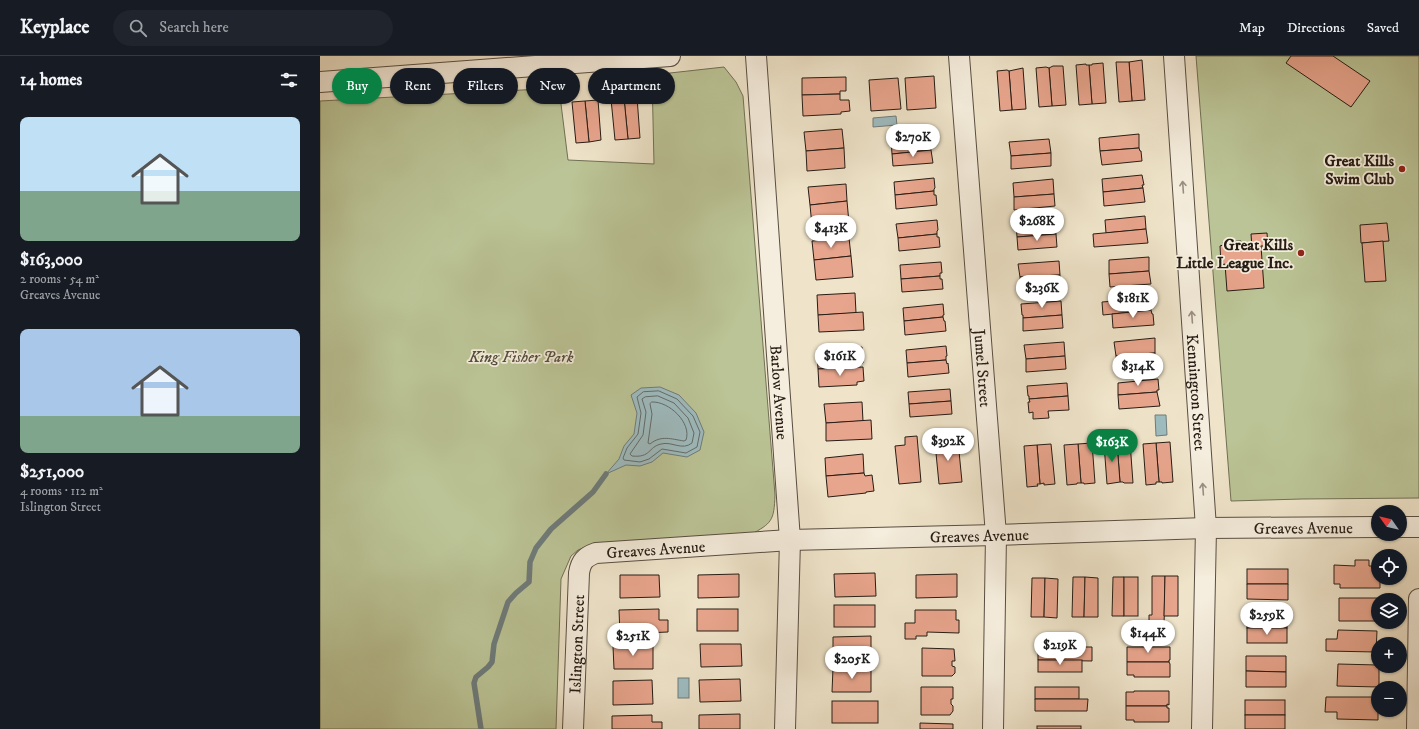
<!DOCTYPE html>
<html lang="en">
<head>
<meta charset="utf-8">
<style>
	body { margin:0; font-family:"IM FELL DW Pica",serif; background:#20242c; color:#f1f3f6; height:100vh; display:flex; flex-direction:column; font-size:15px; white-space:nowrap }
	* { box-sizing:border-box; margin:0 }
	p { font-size:13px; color:#9ea1a6 }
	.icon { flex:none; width:22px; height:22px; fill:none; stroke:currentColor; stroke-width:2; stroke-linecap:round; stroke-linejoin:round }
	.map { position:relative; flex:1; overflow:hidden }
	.drawer { display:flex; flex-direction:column; background:#171b24; width:320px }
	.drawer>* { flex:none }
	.banner { position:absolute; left:12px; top:12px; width:380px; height:36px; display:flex; gap:8px }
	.needle { width:26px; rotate:304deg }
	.controls { position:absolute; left:1051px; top:449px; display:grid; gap:8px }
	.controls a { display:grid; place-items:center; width:36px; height:36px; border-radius:50%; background:#171b24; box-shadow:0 1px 3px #0004; font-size:20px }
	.price { position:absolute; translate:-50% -34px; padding:0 9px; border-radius:14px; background:#fff; color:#222; font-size:13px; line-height:26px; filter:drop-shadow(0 1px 2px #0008) }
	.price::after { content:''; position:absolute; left:50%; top:24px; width:12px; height:9px; margin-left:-6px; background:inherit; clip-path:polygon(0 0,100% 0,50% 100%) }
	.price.active { background:#0b8043; color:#fff }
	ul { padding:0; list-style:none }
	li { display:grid; align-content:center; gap:8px; height:212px; padding:0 20px }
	li span { display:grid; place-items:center; height:124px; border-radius:8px; color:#555 }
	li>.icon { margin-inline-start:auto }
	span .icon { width:72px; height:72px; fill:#fffc; stroke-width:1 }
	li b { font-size:17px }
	h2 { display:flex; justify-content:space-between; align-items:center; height:48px; padding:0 20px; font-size:17px }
	.pill { padding:0 14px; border-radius:18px; background:#171b24; box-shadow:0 1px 3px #0004; font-size:14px; line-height:36px }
	.pill.active { background:#0b8043; color:#fff }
	header { display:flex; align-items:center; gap:24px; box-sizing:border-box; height:56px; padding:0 20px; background:#171b24; border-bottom:1px solid #363941 }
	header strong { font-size:19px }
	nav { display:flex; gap:22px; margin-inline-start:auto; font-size:14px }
	.search { width:280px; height:36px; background:#20242c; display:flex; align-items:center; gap:10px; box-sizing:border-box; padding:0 14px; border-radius:22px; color:#9ea1a6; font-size:15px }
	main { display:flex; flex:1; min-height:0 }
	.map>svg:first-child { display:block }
</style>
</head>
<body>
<header>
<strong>Keyplace</strong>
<div class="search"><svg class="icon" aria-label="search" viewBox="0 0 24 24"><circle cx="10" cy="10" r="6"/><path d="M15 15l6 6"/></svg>Search here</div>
<nav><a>Map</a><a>Directions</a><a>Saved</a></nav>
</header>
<main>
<section class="drawer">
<h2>14 homes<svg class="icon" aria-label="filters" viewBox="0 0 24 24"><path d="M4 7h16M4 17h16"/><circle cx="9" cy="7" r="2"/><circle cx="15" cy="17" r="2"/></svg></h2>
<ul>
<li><span style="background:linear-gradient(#bfe0f5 60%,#7fa58c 0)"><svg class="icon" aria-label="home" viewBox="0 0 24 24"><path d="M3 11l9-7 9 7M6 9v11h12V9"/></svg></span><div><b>$163,000</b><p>2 rooms · 54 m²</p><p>Greaves Avenue</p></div></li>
<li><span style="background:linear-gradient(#a9c7e8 70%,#7fa58c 0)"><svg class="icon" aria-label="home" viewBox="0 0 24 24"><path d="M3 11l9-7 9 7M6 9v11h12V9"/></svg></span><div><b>$251,000</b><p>4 rooms · 112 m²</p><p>Islington Street</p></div></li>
</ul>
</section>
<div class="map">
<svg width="1099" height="673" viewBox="0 0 1099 673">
	<rect width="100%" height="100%" fill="#efe4ca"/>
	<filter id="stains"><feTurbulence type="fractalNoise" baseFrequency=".005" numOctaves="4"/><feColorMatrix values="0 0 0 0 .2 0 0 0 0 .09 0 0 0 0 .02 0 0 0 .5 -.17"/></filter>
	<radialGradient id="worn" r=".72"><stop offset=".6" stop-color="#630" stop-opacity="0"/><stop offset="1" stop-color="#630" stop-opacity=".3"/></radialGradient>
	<g fill="#bbc496" stroke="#707055">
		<polygon points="876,0 1099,0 1099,442 982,443 911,445"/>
		<path d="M404,11L416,26L423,40L455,439C454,465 452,467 430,479L270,489L258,494L251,500L241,523L236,673H0V45L239,32L248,104L334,108L332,19Z"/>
	</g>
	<g fill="#9ebcc0" stroke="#6e7c7b">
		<polygon points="576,60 577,69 553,71 553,62"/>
		<polygon points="340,331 359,339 376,357 384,376 380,394 367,401 343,397 332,406 320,410 306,409 286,418 299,403 304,390 314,378 317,357 311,339 321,332"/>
		<polygon points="835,359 846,359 847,379 836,380"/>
		<rect x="358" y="622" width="11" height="20"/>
	</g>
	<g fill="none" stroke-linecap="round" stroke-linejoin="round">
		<g stroke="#626c6a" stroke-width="1">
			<polygon points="339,335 357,343 373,360 380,376 377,391 366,397 342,393 329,403 320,406 304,404 303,402 307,392 318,378 321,357 317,341 323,336"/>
			<path d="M338,340L354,347L368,362L374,377L372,387C362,395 352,385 341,388C328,391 331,402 312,400L310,398L323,379L326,356L322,343L325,341Z"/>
			<path d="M332,346C349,345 372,367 366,384L364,385C351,383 341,379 330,388L328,387L332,358L330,348Z"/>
		</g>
		<polyline stroke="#6e7c7b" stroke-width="5.5" points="161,673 154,627 156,621 168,611 172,606 174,588 188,546 196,537 209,526 210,506 216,492 231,473 273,436 286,418"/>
	</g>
	<g fill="#e8a58d" stroke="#261c14">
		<polygon points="971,0 1013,0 1050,25 1031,51 966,7"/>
		<polygon points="822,4 825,44 812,45 809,6"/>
		<polygon points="796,6 809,6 812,45 799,46"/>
		<polygon points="783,7 786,47 772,48 769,9 772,9 772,8"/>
		<polygon points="766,8 766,9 769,9 772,48 759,49 756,9"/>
		<polygon points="733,10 743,10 746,49 732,50 729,12"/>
		<polygon points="726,11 729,12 732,50 719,51 716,12"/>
		<polygon points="703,12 706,53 692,54 689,15"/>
		<polygon points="687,14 689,15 692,54 680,55 677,15"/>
		<polygon points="614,20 616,52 587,54 585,22"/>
		<polygon points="526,21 526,35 520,35 520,38 482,39 482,22"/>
		<polygon points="578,22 581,53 551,55 549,24"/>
		<polygon points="520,38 520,44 529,44 530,55 521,56 521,58 483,60 482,39"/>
		<polygon points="317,41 320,82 308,83 304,42"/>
		<polygon points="304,42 308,83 295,84 291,43"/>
		<polygon points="278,44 281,84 269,86 265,45"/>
		<polygon points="265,45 269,86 256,87 252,46"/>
		<polygon points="522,73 524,92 486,95 484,76"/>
		<polygon points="819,78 819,92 780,95 779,82"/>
		<polygon points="611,80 612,90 610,90 611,94 572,98 571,83"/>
		<polygon points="729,83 731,97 691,100 689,86"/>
		<polygon points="524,92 525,112 487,115 486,95"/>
		<polygon points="819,92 820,95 821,95 822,105 782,109 780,95"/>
		<polygon points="611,94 613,107 573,110 572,98"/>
		<polygon points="731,97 731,110 691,113 691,100"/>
		<polygon points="822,119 824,129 822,129 823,132 783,136 782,123"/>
		<polygon points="614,122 615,132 614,133 614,135 575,139 574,126"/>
		<polygon points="733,123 734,138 694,141 693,127"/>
		<polygon points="526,128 527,145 490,149 488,131"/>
		<polygon points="823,132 825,146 784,150 783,136"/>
		<polygon points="614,135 614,139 616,139 617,149 576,153 575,139"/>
		<polygon points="734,138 735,150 694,154 694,141"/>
		<polygon points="527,145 529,167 492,170 490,149"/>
		<polygon points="825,160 826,173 786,177 785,164"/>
		<polygon points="617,164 618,174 617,175 617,178 578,182 576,168"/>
		<polygon points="735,165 736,178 697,181 696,168"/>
		<polygon points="1067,167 1069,185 1041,187 1040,169"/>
		<polygon points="826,173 828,187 774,191 773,178"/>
		<polygon points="947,177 948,190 941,190 944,232 907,235 905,208 901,209 900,190 903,189 903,186 921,185 921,193 932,192 931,178"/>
		<polygon points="617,178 617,181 619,181 620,191 579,195 578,182"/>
		<polygon points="736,178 737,191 698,194 697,181"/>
		<polygon points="529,182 531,200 494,204 492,185"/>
		<polygon points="1063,185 1066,225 1045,226 1042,187"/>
		<polygon points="531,200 533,221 496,224 494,204"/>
		<polygon points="829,201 829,215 789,218 789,204"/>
		<polygon points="739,205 740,219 700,221 698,208"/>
		<polygon points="621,206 622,217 620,217 620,220 581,223 580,209"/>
		<polygon points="829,215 831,228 790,231 789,218"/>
		<polygon points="740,219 740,232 700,235 700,221"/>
		<polygon points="620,220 620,223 622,223 623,233 582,236 581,223"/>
		<polygon points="535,237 536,257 498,259 497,239"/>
		<polygon points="832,242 831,254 783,259 782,246"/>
		<polygon points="741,245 742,259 703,262 703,259 702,259 701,248"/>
		<polygon points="623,248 624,259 623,259 623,261 584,265 583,252"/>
		<polygon points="831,254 832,258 833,258 834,269 793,272 792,258"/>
		<polygon points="543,256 544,274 499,276 498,259"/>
		<polygon points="742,259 743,272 703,275 703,262"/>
		<polygon points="623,261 624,265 625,265 626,275 585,279 584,265"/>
		<polygon points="835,282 835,297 796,300 794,286"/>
		<polygon points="744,286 745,300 706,303 704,289"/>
		<polygon points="626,290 627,300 626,300 626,304 587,307 586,294"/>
		<polygon points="542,291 543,307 536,308 536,311 498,313 497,293"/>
		<polygon points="835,297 835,299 836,299 837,309 796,313 796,300"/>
		<polygon points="745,300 746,313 706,316 706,303"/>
		<polygon points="626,304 627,308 628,307 629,317 588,321 587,307"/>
		<polygon points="543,311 544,325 537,326 537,329 499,331 498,313"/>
		<polygon points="838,323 839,334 837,334 837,336 798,339 798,327"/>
		<polygon points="747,327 748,340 709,343 709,340 708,340 707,330"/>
		<polygon points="630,333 631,345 589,348 588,336"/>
		<polygon points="837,336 840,350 799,353 798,339"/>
		<polygon points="748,340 749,354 728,355 729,362 713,363 713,356 709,357 708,346 710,346 709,343"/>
		<polygon points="631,345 632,358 590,361 589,348"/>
		<polygon points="542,346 543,365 506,367 504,348"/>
		<polygon points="551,364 552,383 506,385 506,367"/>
		<polygon points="597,380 601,426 579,428 575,390 585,389 585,381"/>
		<polygon points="638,385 642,426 619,428 615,387"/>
		<polygon points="810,386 813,427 804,427 803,426 800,426 797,387"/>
		<polygon points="850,386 853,426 842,427 842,426 839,426 836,387"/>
		<polygon points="772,387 775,427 764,428 764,427 761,427 758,388"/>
		<polygon points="797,387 800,426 787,428 784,388"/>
		<polygon points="836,387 839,426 836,426 836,428 826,429 823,388"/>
		<polygon points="731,388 735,428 724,429 724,427 720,428 717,389"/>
		<polygon points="758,388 761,427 757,427 757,428 747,429 744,389"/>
		<polygon points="717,389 720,428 717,428 718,430 707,431 704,390"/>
		<polygon points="543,398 544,417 506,420 505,402"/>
		<polygon points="544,417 545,420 552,419 554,435 546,436 546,437 508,441 506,420"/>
		<polygon points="1035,504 1049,504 1049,510 1058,510 1058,522 1060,522 1060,532 1020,532 1020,528 1014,528 1014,509 1035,510"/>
		<rect x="927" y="513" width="41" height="15"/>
		<polygon points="555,517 556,540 515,541 514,518"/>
		<polygon points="419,518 419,541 378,542 378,519"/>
		<polygon points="637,518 637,541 596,542 596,519"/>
		<polygon points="300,519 339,519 340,541 300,542"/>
		<polygon points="832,520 845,520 844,572 829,571 829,559 832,559"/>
		<polygon points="845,520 858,520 858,560 844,560"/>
		<polygon points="753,521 765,521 764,561 752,561"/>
		<polygon points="765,521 778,522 778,561 764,561"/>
		<polygon points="793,521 804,521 804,560 792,560"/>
		<rect x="804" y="521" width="14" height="39"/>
		<polygon points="712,522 725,522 724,561 711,561"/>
		<polygon points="725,522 738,523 737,562 724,561"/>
		<polygon points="927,528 968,528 968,544 927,543"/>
		<polygon points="1019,542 1060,542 1060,544 1058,544 1058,565 1019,565"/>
		<rect x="514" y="549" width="41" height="22"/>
		<polygon points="339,553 339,564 348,564 348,576 300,578 299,554"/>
		<rect x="377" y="553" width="41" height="22"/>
		<polygon points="595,554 636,554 636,564 639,564 639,577 607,576 607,580 596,580 596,583 585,583 585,567 595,567"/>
		<rect x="927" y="556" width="40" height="16"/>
		<rect x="927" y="572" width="40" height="15"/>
		<polygon points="1018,574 1057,575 1056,596 1006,595 1006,583 1017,583"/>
		<polygon points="551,580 551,604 513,604 513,581"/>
		<polygon points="380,588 421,588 422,610 381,611"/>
		<polygon points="333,589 333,613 294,613 293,590"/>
		<polygon points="718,591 772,591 772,605 718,604"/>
		<polygon points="807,591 850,591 850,604 849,604 849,606 807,606"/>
		<polygon points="602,592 634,593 635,605 632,605 632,610 635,611 635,617 632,620 602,620"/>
		<polygon points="926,600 966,600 966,616 926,615"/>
		<rect x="718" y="604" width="44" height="12"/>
		<polygon points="807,606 849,606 850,608 850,621 814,621 814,619 807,619"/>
		<polygon points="1018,608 1058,609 1059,610 1059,631 1017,630"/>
		<polygon points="513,612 551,612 551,636 512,636"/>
		<polygon points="926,615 966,616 966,631 926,631"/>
		<polygon points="420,623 421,645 380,646 379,624"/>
		<polygon points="332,624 333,648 293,649 293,625"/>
		<polygon points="601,631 633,631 633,643 631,643 631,648 633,650 633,655 630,659 601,659"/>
		<rect x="715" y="631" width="44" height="12"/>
		<polygon points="814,635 849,635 849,649 847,648 847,650 806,650 806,636 814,636"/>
		<polygon points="1006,641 1058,641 1058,664 1017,663 1017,656 1005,656"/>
		<polygon points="715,643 768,643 767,655 715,655"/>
		<rect x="925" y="644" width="40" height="15"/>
		<rect x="512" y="645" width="46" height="22"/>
		<polygon points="806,650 847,650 847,652 849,652 849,666 814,666 814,664 806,664"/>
		<polygon points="420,658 420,673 379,673 379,659"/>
		<polygon points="332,659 332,666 342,666 342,673 292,673 292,660"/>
		<rect x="925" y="659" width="40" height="14"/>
		<polygon points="600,667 633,668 633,673 600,673"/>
		<rect x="717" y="670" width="44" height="3"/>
	</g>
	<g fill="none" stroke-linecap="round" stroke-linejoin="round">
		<defs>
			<g id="street">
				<path id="s1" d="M436,0L470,484L465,673"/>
				<path id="s2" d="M639,0L676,479L673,673"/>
				<path id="s3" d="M854,0L886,472L882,673"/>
				<polyline points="0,26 350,0"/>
				<polyline points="1080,471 1099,471"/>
				<path id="s4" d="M253,673L259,517C261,505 265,501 276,497L470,484L676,479L886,472L1058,471"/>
				<polyline points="1097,673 1099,543"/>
			</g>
		</defs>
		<use href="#street" stroke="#584e42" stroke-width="22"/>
		<use href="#street" stroke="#f5eddd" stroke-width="20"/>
	</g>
	<defs><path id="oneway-shaft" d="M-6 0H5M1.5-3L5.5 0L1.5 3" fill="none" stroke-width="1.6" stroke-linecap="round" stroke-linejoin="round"/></defs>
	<g stroke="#988f83">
		<use href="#oneway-shaft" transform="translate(863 131) rotate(-94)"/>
		<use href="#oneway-shaft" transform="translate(872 261) rotate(-94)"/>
		<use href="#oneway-shaft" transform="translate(883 433) rotate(-94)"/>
	</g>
	<g fill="#8f2418" stroke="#f5eddd" stroke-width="1.5">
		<circle cx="1082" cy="113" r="4"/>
		<circle cx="981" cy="197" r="4"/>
	</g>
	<g text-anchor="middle" stroke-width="3.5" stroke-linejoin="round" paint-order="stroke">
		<g font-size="16" font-weight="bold" fill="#261c14" stroke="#f5eddd" text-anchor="end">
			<text x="1074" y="110">Great Kills<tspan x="1074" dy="18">Swim Club</tspan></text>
			<text x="973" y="194">Great Kills<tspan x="973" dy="18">Little League Inc.</tspan></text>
		</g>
		<g font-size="16" font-style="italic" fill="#534e3b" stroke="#f5eddd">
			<text x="201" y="306">King Fisher Park</text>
		</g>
		<g font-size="16" fill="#261c14" stroke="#f5eddd">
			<text dy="6" stroke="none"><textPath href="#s2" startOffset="313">Jumel Street</textPath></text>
			<text dy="6" stroke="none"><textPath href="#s1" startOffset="337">Barlow Avenue</textPath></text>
			<text dy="6" stroke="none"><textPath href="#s3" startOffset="337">Kennington Street</textPath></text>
			<text dy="6" stroke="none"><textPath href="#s4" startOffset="892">Greaves Avenue</textPath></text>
			<text dy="6" stroke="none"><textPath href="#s4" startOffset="568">Greaves Avenue</textPath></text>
			<text dy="6" stroke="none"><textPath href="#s4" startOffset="244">Greaves Avenue</textPath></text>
			<text dy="6" stroke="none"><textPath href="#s4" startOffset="85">Islington Street</textPath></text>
		</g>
	</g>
	<rect width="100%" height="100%" filter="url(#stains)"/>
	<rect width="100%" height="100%" fill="url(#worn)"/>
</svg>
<div class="controls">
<a><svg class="needle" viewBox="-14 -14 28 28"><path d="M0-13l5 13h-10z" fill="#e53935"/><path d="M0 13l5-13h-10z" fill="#9ea1a6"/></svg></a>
<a><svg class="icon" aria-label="locate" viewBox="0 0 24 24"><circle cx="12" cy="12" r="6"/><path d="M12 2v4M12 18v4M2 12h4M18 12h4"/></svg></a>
<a><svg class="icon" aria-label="layers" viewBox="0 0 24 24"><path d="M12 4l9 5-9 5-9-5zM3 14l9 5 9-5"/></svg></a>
<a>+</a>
<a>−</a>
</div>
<b class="price" style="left:593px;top:102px">$270K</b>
<b class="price" style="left:717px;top:186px">$268K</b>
<b class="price" style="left:511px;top:193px">$413K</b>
<b class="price" style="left:722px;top:253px">$236K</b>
<b class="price" style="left:813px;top:263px">$181K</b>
<b class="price" style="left:520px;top:321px">$161K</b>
<b class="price" style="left:818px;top:331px">$314K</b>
<b class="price" style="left:628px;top:406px">$392K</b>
<b class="price active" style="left:792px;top:407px">$163K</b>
<b class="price" style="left:947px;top:580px">$259K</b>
<b class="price" style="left:828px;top:598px">$144K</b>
<b class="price" style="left:313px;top:601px">$251K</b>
<b class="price" style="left:740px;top:610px">$219K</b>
<b class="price" style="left:532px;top:624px">$205K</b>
<div class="banner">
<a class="pill active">Buy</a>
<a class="pill">Rent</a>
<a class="pill">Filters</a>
<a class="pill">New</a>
<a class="pill">Apartment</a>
</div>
</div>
</main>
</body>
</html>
